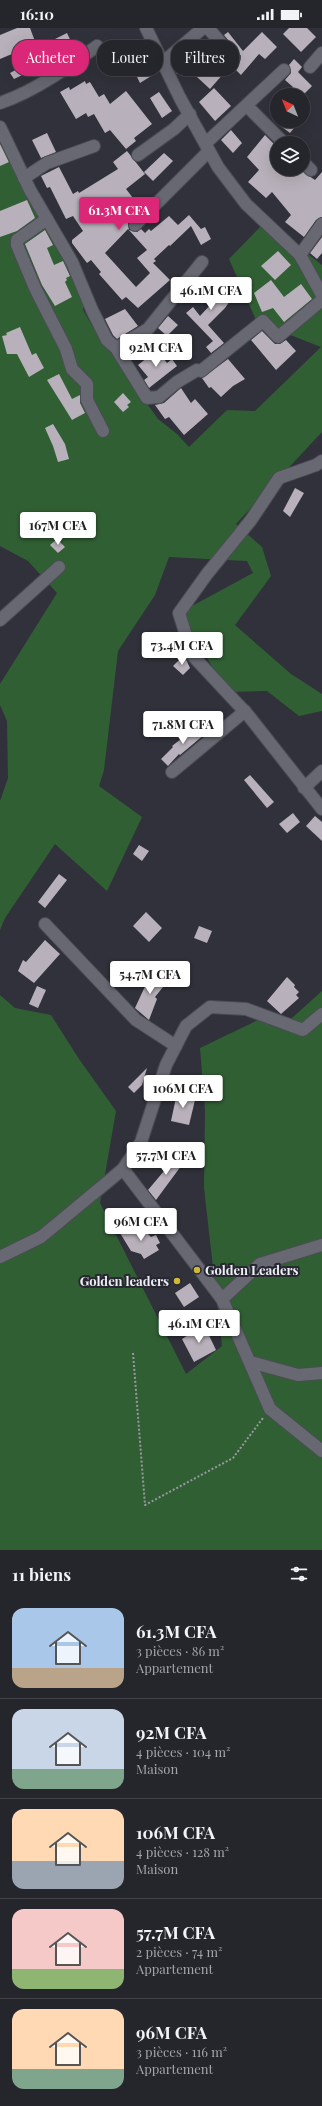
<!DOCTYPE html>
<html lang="fr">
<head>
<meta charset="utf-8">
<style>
	body { margin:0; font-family:"Playfair Display",serif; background:#313138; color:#f1f3f6; height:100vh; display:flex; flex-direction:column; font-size:15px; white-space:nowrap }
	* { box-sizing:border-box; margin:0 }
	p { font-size:13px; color:#a3a5a9 }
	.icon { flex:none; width:22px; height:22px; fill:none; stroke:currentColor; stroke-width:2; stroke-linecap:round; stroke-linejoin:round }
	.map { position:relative; height:1522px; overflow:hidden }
	.panel { display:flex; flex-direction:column; background:#25252c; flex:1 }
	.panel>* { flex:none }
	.guide { position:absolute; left:12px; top:12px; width:298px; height:36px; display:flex; gap:8px }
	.needle { width:26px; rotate:317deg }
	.fabs { position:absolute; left:270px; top:60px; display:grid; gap:8px }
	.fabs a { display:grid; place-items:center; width:40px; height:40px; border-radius:50%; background:#25252c; box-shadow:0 4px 16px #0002,0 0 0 1px #424248; font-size:20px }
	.price { position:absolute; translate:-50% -34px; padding:0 9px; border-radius:4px; background:#fff; color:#222; font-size:13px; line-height:26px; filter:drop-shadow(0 1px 2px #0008) }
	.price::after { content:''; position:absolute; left:50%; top:24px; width:12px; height:9px; margin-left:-6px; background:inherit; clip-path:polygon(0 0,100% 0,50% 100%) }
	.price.current { background:#db2777; color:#fff }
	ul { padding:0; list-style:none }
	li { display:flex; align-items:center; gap:12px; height:100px; padding:0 12px }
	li+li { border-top:1px solid #424248 }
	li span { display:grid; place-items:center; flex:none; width:112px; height:80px; border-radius:12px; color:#555 }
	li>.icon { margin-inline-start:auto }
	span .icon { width:48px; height:48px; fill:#fffc; stroke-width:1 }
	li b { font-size:17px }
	h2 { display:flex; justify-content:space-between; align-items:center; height:48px; padding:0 12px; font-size:17px }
	.chip { padding:0 14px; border-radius:16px; background:#25252c; box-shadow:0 4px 16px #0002,0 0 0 1px #424248; font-size:14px; line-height:36px }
	.chip.current { background:#db2777; color:#fff }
	.status { display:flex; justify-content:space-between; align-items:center; height:28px; padding:0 20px; background:#25252c; direction:ltr }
	.status svg { height:11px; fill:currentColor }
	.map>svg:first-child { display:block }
</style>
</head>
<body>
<div class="status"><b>16:10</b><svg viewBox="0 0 49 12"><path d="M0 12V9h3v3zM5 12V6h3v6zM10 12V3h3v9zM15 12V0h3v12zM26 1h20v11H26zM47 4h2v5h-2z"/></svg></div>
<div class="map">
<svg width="322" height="1522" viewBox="0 0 322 1522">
	<rect width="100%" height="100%" fill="#31313b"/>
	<g fill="#315f34">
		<polygon points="0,103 86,263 83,282 94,301 158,391 177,406 189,419 227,382 255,383 321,319 257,294 229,231 264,195 280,204 322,237 322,404 236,496 262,519 271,548 235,597 291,646 322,666 322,683 299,688 267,663 228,664 179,585 253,545 247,533 169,529 155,567 118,623 104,742 99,758 142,789 107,863 55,816 5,890 0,902 0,773 8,750 7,693 0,677 0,656 57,565 28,533 0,518"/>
		<polygon points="322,963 322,1522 0,1522 0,967 15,980 51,987 79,1031 116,1083 100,1175 186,1346 222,1318 204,1160 205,1082 200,1020 264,989 292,990"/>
	</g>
	<g fill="#b8b0ba" fill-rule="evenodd">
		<polygon points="17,0 30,0 36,16 0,31 0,7"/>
		<polygon points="289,0 307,0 316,9 301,24 283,6"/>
		<polygon points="228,4 243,23 262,4 277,19 265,31 259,26 241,47 231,37 210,61 185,38 199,25 194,17 201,11 207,21 212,17 231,37 239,36 241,28 224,7"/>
		<polygon points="67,5 75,22 14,51 10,45 59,18 55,11"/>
		<polygon points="294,31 302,39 298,44 312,58 303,67 285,67 293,59 285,52 291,45 289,37"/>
		<polygon points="178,32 185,40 177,46 172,36"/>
		<polygon points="150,36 156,45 140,55 135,45"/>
		<polygon points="85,53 86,56 90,54 99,69 104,66 110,76 126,63 152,96 134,110 136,113 126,121 110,102 105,105 94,86 88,89 86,85 76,91 60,64 69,59 70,62"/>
		<polygon points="214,60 231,78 215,93 199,74"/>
		<polygon points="159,64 172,83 162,90 150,70"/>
		<polygon points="287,93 300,93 290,105 282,99"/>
		<polygon points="231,102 242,115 233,125 221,112"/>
		<polygon points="47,105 56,124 41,130 32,112"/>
		<polygon points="265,107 277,119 277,141 299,141 315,152 322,144 322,189 316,192 304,209 285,194 291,187 272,164 266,170 248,154 259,142 247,129"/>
		<polygon points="0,116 9,134 0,138"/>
		<path d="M127,123L145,146L126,161L133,170L122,179L131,190L128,195L129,202L137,204L141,201L145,205L149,201L151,203L169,188L178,197L189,187L201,201L205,199L211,211L201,217L191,198L170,218L169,217L154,231L156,233L153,235L170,252L138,280L126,269L122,272L99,246L101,244L91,232L87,235L72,215V212L83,203L73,188L66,191L50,159L47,160L41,148L59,139L73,166L78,163L79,165L118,141L113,134ZM128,201L147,222L137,230L150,245L136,259L105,225Z"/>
		<polygon points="164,125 173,133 153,153 144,144"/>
		<polygon points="27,172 35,190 17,203 0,209 0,183"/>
		<polygon points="45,202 53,217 47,220 54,237 63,233 70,248 66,250 67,252 65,254 72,269 55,278 42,257 25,216"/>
		<polygon points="322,209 322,225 317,231 310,225"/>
		<polygon points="278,223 291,237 275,252 261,238"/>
		<polygon points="199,250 214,266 221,256 235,266 225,280 208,297 224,315 211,325 206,319 213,313 186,285 193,279 200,288 213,274 193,258"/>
		<polygon points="271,252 284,269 301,256 312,271 284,294 273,280 262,284 254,265"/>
		<polygon points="125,281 138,298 117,311 113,307 105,291"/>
		<polygon points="168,288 178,297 167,308 158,300"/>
		<polygon points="20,299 32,327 36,325 44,340 29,349 17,326 7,326 2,308 7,307 6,305"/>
		<polygon points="262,303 275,316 280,316 286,312 296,323 276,342 251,312"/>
		<polygon points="157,322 167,335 172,331 177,338 149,360 144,352 148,349 138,337"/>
		<polygon points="228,331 245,351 233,358 221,369 211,359 209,360 202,350"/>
		<polygon points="59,346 72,371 80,367 80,375 85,385 72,392 47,352"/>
		<polygon points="181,360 191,375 195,371 208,386 184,407 169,389 165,391 155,377 164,375"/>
		<polygon points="123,365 131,374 127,377 129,379 123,384 114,374"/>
		<polygon points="53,396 65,416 69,431 58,434 53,418 45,400"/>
		<polygon points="295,460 304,465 290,489 283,483"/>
		<polygon points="57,511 65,519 58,525 50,517"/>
		<polygon points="184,627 190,640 183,647 173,638"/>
		<polygon points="199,697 205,706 180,727 179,726 168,738 161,731 173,719 172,718"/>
		<polygon points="250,747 274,774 267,780 244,752"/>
		<polygon points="293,785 300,794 287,805 279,796"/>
		<polygon points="315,788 322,794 322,813 306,798"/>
		<polygon points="139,817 149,823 142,833 133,826"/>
		<polygon points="59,846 67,852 45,880 38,874"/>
		<polygon points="146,884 162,900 149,914 133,898"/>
		<polygon points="199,898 212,903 207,915 194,910"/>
		<polygon points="45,912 60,926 34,955 18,943 23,932 26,934"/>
		<polygon points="154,944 167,954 155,969 157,971 149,992 135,980 147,954"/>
		<polygon points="287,949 295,957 294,959 299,964 296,967 299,970 281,986 267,973"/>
		<polygon points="37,958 46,962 38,980 29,976"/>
		<polygon points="147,1040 142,1057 134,1065 128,1059"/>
		<polygon points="177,1065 196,1068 189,1097 171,1093"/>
		<polygon points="171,1128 184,1134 156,1172 148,1162 164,1143 160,1139"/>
		<polygon points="130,1199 133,1203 143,1201 151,1209 156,1207 160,1215 156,1217 159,1222 144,1231 141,1226 131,1223 120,1205"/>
		<polygon points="190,1255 199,1269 184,1279 175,1265"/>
		<polygon points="204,1297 216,1322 194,1334 182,1311"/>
	</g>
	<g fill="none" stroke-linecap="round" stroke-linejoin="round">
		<defs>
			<g id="street">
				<polyline points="146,0 180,70 218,139 246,176 300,227 322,267"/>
				<polyline points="208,0 234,30"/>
				<polyline points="162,35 203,0"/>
				<polyline points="310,39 322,25"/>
				<path d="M0,75C35,63 67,40 97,18"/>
				<polyline points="247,78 284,115"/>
				<polyline points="0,99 30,162 72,234 92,282 107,312 116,320 147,370 159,369 177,354 197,342 201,343 263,293 278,309 322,272"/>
				<polyline points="206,115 284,42"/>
				<polyline points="138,127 174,101 190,86"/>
				<polyline points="303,134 311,142"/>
				<polyline points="24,150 47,135 94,118"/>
				<polyline points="47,191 17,212 17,217 35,260 66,321 72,341 87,356 87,372 103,403"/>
				<polyline points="135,197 209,123"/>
				<polyline points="300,227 322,196"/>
				<polyline points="116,320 148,301 202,234"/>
				<polyline points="322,433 316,437 279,450 251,492 207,546 179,585 192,627 248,687 322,781"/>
				<polyline points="0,592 59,539"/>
				<polyline points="172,744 245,683"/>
				<polyline points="304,760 322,743"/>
				<polyline points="45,896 136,992 176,1018"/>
				<polyline points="123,1141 222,1271 270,1381 322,1423"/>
				<polyline points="0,1229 41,1209 123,1141 141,1114 166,1037 186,998 210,979 246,981 303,1002 322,986"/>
				<polyline points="222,1271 260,1236 322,1217"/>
				<polyline points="250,1334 298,1347 322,1345"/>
			</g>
		</defs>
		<use href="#street" stroke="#4c4c54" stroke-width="14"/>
		<polyline stroke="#9898a0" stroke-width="2" stroke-dasharray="2 2" stroke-linecap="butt" points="133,1325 145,1477 233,1430 263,1390"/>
		<use href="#street" stroke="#686873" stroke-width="12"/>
	</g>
	<g fill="#d0b837" stroke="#272731" stroke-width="1.5">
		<circle cx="197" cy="1242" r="4"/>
		<circle cx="177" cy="1253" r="4"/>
	</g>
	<g text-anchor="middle" stroke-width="4" stroke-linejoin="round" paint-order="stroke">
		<g font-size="13" font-weight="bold" fill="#ededf4" stroke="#272731" text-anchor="start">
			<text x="205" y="1247">Golden Leaders</text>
			<text x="169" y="1258" text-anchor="end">Golden leaders</text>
		</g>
	</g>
</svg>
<div class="fabs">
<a><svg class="needle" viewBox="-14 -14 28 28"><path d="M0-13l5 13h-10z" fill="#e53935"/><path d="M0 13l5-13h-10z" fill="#a3a5a9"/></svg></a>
<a><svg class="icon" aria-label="layers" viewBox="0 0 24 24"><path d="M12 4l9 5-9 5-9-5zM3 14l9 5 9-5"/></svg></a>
</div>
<b class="price current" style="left:119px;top:203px">61.3M CFA</b>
<b class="price" style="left:211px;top:283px">46.1M CFA</b>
<b class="price" style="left:156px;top:340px">92M CFA</b>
<b class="price" style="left:58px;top:518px">167M CFA</b>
<b class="price" style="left:182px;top:638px">73.4M CFA</b>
<b class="price" style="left:183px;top:717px">71.8M CFA</b>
<b class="price" style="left:150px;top:967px">54.7M CFA</b>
<b class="price" style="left:183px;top:1081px">106M CFA</b>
<b class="price" style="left:166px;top:1148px">57.7M CFA</b>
<b class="price" style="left:141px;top:1214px">96M CFA</b>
<b class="price" style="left:199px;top:1316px">46.1M CFA</b>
<div class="guide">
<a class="chip current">Acheter</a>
<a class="chip">Louer</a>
<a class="chip">Filtres</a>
</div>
</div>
<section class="panel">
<h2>11 biens<svg class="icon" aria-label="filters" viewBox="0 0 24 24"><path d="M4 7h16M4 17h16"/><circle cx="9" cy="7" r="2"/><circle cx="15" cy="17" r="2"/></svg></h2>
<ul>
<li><span style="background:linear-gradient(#a9c7e8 75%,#b9a48a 0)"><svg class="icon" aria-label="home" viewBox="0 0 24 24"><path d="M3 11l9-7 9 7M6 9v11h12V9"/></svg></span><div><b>61.3M CFA</b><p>3 pièces · 86 m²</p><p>Appartement</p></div></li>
<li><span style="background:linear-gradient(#c9d6e8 75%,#7fa58c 0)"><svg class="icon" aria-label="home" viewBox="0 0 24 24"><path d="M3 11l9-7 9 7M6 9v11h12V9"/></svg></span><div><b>92M CFA</b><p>4 pièces · 104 m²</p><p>Maison</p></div></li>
<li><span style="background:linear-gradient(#ffd9b3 65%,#9aa5b1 0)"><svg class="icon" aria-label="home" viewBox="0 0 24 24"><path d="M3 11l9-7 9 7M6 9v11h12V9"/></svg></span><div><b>106M CFA</b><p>4 pièces · 128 m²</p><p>Maison</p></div></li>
<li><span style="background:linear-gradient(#f6c9c9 75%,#8fb573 0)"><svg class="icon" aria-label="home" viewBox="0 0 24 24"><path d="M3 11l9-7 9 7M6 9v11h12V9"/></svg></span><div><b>57.7M CFA</b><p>2 pièces · 74 m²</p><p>Appartement</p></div></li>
<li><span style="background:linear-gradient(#ffd9b3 75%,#7fa58c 0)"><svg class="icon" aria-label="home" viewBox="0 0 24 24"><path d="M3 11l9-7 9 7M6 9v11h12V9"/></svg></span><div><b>96M CFA</b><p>3 pièces · 116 m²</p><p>Appartement</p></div></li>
</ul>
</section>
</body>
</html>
